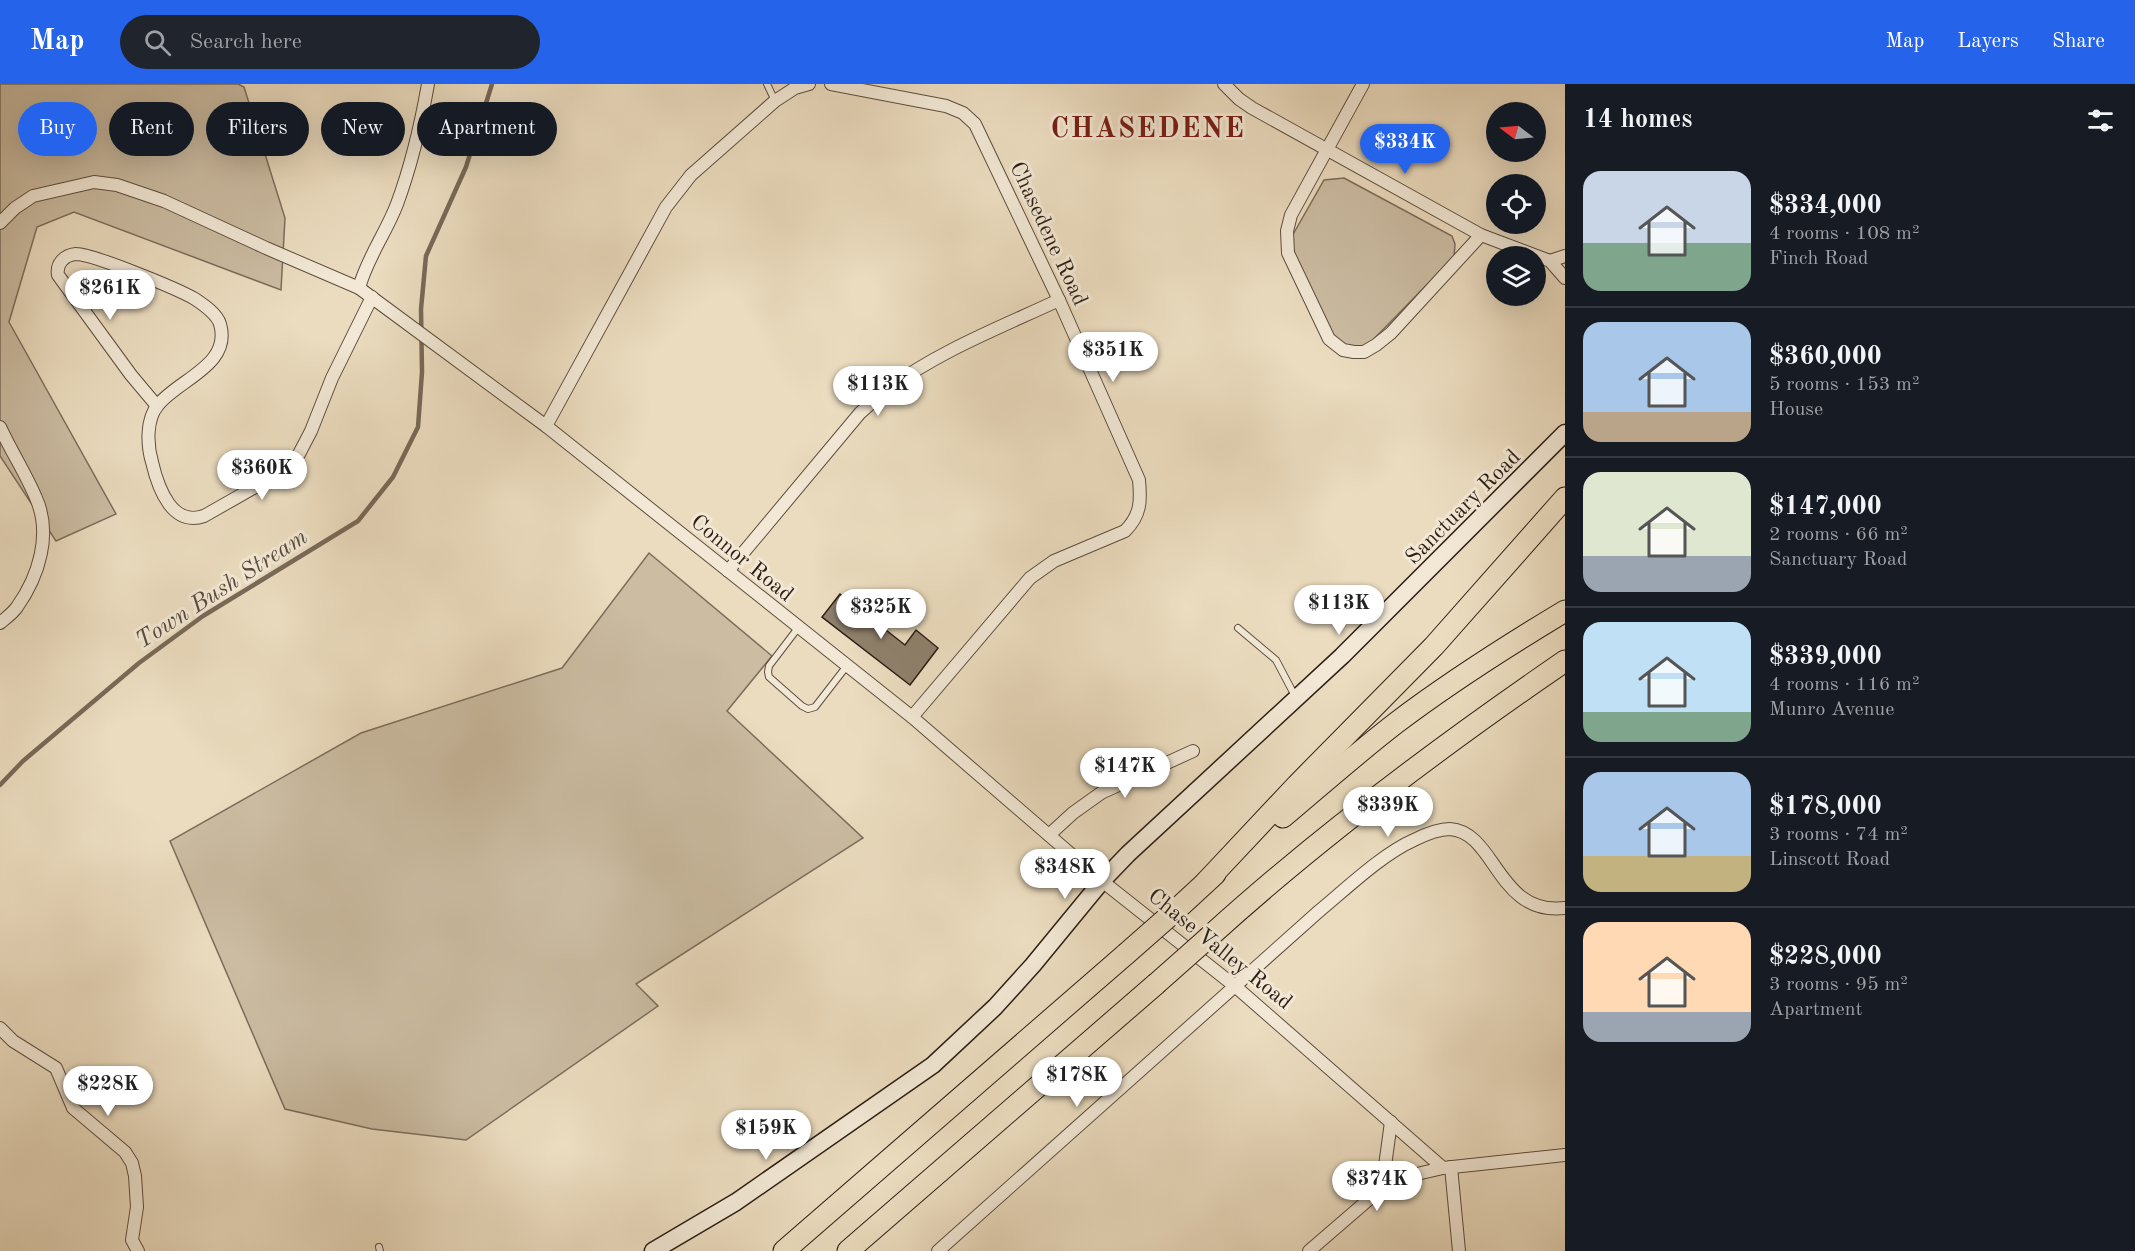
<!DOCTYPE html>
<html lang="en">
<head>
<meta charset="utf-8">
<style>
	body { margin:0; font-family:"Old Standard TT",serif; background:#20242c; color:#f1f3f6; height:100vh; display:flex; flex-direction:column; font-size:22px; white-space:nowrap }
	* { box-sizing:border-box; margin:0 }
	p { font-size:20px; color:#9ea1a6 }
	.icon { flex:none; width:33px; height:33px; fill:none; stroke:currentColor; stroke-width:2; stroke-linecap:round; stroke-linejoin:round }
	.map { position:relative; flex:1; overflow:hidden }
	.drawer { display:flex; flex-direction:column; background:#171b24; width:570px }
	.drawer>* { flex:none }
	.hud { position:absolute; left:18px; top:18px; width:570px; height:54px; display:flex; gap:12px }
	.needle { width:39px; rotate:286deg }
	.buttons { position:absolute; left:1486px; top:18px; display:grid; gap:12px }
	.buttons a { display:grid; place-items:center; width:60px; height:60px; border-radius:50%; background:#171b24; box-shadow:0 6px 24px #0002; font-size:30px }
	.price { position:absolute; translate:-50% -51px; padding:0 14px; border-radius:21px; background:#fff; color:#222; font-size:20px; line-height:39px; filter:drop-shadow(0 2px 3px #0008) }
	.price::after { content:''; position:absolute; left:50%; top:36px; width:18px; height:14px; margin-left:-9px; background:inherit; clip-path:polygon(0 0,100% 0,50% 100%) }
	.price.selected { background:#2563eb; color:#fff }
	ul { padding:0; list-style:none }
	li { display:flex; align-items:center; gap:18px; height:150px; padding:0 18px }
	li+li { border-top:2px solid #363941 }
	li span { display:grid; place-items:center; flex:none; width:168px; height:120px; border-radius:18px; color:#555 }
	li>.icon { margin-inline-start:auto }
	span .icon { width:72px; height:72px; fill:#fffc; stroke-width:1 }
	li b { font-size:26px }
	h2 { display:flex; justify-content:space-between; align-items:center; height:72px; padding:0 18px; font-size:26px }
	.tag { padding:0 21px; border-radius:27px; background:#171b24; box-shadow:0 6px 24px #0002; font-size:21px; line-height:54px }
	.tag.selected { background:#2563eb; color:#fff }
	header { display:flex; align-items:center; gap:36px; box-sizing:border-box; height:84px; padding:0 30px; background:#2563eb; color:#fff }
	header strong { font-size:28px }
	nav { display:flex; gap:33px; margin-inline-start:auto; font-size:21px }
	.search { width:420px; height:54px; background:#20242c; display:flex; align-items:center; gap:15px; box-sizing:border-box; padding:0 21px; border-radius:33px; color:#9ea1a6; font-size:22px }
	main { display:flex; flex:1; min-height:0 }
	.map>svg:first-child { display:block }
</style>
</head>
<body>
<header>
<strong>Map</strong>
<div class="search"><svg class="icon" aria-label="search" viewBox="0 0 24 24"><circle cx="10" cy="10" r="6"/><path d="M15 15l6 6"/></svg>Search here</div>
<nav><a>Map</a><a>Layers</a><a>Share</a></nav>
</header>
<main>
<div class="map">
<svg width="1565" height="1167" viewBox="0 0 1565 1167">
	<rect width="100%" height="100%" fill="#ebdcbf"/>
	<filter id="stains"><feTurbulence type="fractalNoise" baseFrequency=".00333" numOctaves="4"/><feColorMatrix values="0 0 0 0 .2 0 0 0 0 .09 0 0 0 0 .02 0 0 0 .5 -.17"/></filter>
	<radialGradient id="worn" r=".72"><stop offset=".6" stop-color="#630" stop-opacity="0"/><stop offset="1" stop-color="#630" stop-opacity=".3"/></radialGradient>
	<g fill="#cbbca2" stroke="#7c6d5c" stroke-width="1.5">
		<polygon points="0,0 238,0 244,3 285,134 281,206 74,128 37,143 9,238 116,430 56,457 0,372"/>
		<polygon points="1344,94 1452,152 1455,160 1454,173 1364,265 1351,267 1332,254 1295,172 1291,154 1324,96"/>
		<polygon points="649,469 772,572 727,627 863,754 636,900 658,922 466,1056 372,1045 285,1025 170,757 361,649 562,584"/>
	</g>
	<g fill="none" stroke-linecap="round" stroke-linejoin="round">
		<polyline stroke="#786958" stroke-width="4.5" points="0,701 23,677 139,579 203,532 358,437 393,393 418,343 422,288 421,225 426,172 466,83 492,0"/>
	</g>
	<polygon fill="#8f816d" stroke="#2c1e15" stroke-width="1.5" points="840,510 905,561 916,546 938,564 910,601 822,533"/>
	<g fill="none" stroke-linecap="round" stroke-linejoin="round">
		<defs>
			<g id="lane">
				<polyline points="767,0 775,17"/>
				<polyline points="798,544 769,582 768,588 769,593 802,622 808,625 815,623 846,583"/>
				<polyline points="1238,544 1276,576 1296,614"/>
				<polyline points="379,1163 380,1167"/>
			</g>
			<g id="street">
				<path d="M831,0L946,22L963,29L975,40L1059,216L1139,396C1141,417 1141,431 1125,447L1054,477L1030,494L912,633"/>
				<polyline points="1224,0 1239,15 1252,24 1481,151 1550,177 1565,194"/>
				<polyline points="1363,0 1291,131 1287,147 1288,169 1329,255 1343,266 1354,268 1364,268 1376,261 1391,249 1481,151"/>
				<polyline points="0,139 15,124 33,112 94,98 117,101 164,117 266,164 359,204 546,342 912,633 1102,797 1236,903 1443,1084 1565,1071"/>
				<polyline points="1550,177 1565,172"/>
				<path d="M359,204C367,174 386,149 397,120C411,82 421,40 428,0"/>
				<path d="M157,322L131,291L58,191C56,180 64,171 76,170C93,170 178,205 195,215C204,221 217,230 220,240C232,281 179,295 158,321C146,335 147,361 152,378C155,391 161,409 169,420C178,432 189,437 204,432L285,386L299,370L311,347L332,294L372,213"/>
				<polyline points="546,342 666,123 691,91 775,17 795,4 809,0"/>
				<path d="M0,343C11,367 26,390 36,414C52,450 39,492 17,523C13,529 6,534 0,539"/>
				<path d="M728,487L860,329C869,321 878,312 888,305C939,267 1001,243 1059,216"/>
				<polyline points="1049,751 1073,729 1101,709 1193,667"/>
				<polyline points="0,944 13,957 56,984 73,1024 125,1068 132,1079 135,1092 137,1123 132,1156 138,1167"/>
				<polyline points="1451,1083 1459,1167"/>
				<polyline points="1382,1104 1391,1038"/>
				<path d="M938,1167L1318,828C1346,805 1382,770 1414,756C1424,751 1439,745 1450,745C1496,748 1497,832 1565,824"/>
				<polyline points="1309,1167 1382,1104 1421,1089 1443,1084"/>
			</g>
			<polyline id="secondary" points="653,1167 736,1118 933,981 995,923 1033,881 1102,797 1128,770 1342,572 1565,349"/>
			<g id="highway">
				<path d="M1283,733C1320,702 1357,669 1396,639C1450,598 1507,562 1565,527"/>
				<polyline points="1205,799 1297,701 1434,562 1565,414"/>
				<polyline points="1176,826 1215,790"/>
				<path d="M1209,853C1320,752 1441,662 1565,577"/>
				<polyline points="784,1167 1126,870"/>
				<polyline points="848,1167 1156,900"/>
			</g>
		</defs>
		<use href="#lane" stroke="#5c4e40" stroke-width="8"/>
		<use href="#street" stroke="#5c4e40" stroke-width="14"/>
		<use href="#secondary" stroke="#2c1e15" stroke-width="19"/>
		<use href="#highway" stroke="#2c1e15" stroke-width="23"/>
		<use href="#lane" stroke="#f2e8d5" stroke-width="6"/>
		<use href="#street" stroke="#f2e8d5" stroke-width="12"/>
		<use href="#secondary" stroke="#f2e8d5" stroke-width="16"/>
		<use href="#highway" stroke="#ebdcbf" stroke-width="21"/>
		<defs>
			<g id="highway-bridge">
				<polyline points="1126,870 1176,826"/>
				<polyline points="1156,900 1209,853"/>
			</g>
		</defs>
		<use href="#highway-bridge" stroke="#2c1e15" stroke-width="23" stroke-linecap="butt"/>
		<use href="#highway-bridge" stroke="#ebdcbf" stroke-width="21"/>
	</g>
	<g text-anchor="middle" stroke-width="6" stroke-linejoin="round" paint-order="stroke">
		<g font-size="22" fill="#2c1e15" stroke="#f2e8d5">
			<text transform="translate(1050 149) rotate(65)" y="8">Chasedene Road</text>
			<text transform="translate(1462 422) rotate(-45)" y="8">Sanctuary Road</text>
			<text transform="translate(743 473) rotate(39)" y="8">Connor Road</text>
			<text transform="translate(1221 864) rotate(39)" y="8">Chase Valley Road</text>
		</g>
		<g font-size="24" font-style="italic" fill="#584a3c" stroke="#f2e8d5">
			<text transform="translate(221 504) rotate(-33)" y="8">Town Bush Stream</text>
		</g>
		<g font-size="28" font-weight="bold" letter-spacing="1.5" fill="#7a1f14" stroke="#f2e8d5">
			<text x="1148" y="53">CHASEDENE</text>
		</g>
	</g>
	<rect width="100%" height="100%" filter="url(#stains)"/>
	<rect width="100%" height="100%" fill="url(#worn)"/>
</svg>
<div class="buttons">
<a><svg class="needle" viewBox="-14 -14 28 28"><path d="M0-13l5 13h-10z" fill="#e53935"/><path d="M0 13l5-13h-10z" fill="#9ea1a6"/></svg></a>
<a><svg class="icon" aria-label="locate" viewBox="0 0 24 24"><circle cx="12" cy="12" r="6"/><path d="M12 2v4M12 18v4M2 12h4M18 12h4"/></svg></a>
<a><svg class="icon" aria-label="layers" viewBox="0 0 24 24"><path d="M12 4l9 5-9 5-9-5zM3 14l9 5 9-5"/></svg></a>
</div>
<b class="price selected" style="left:1405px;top:91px">$334K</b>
<b class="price" style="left:110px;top:237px">$261K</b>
<b class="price" style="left:1113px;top:299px">$351K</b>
<b class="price" style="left:878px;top:333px">$113K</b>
<b class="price" style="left:262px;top:417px">$360K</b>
<b class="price" style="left:1339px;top:552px">$113K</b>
<b class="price" style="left:881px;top:556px">$325K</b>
<b class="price" style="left:1125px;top:715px">$147K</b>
<b class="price" style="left:1388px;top:754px">$339K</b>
<b class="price" style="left:1065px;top:816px">$348K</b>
<b class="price" style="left:1077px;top:1024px">$178K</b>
<b class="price" style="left:108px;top:1033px">$228K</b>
<b class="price" style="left:766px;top:1077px">$159K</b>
<b class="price" style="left:1377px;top:1128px">$374K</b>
<div class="hud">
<a class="tag selected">Buy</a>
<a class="tag">Rent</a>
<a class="tag">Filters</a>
<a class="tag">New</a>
<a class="tag">Apartment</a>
</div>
</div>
<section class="drawer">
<h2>14 homes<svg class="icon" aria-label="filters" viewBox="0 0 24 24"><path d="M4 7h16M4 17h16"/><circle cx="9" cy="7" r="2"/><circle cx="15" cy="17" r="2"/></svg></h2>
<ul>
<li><span style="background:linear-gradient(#c9d6e8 60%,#7fa58c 0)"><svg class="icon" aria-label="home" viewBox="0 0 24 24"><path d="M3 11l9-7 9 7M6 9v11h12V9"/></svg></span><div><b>$334,000</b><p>4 rooms · 108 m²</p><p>Finch Road</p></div></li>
<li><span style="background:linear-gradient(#a9c7e8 75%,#b9a48a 0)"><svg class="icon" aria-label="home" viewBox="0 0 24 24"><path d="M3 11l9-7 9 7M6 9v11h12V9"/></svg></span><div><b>$360,000</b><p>5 rooms · 153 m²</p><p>House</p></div></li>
<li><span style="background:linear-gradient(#dfe7d0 70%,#9aa5b1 0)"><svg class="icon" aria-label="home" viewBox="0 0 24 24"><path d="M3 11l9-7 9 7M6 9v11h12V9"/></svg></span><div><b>$147,000</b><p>2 rooms · 66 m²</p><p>Sanctuary Road</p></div></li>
<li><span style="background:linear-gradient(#bfe0f5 75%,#7fa58c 0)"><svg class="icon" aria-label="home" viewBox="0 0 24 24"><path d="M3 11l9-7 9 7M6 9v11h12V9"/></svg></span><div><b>$339,000</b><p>4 rooms · 116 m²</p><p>Munro Avenue</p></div></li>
<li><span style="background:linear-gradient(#a9c7e8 70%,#c2b280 0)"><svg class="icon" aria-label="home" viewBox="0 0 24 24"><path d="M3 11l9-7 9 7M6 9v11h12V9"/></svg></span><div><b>$178,000</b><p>3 rooms · 74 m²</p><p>Linscott Road</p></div></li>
<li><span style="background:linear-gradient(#ffd9b3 75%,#9aa5b1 0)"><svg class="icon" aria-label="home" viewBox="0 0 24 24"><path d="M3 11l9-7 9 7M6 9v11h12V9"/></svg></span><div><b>$228,000</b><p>3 rooms · 95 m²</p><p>Apartment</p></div></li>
</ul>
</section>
</main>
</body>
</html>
